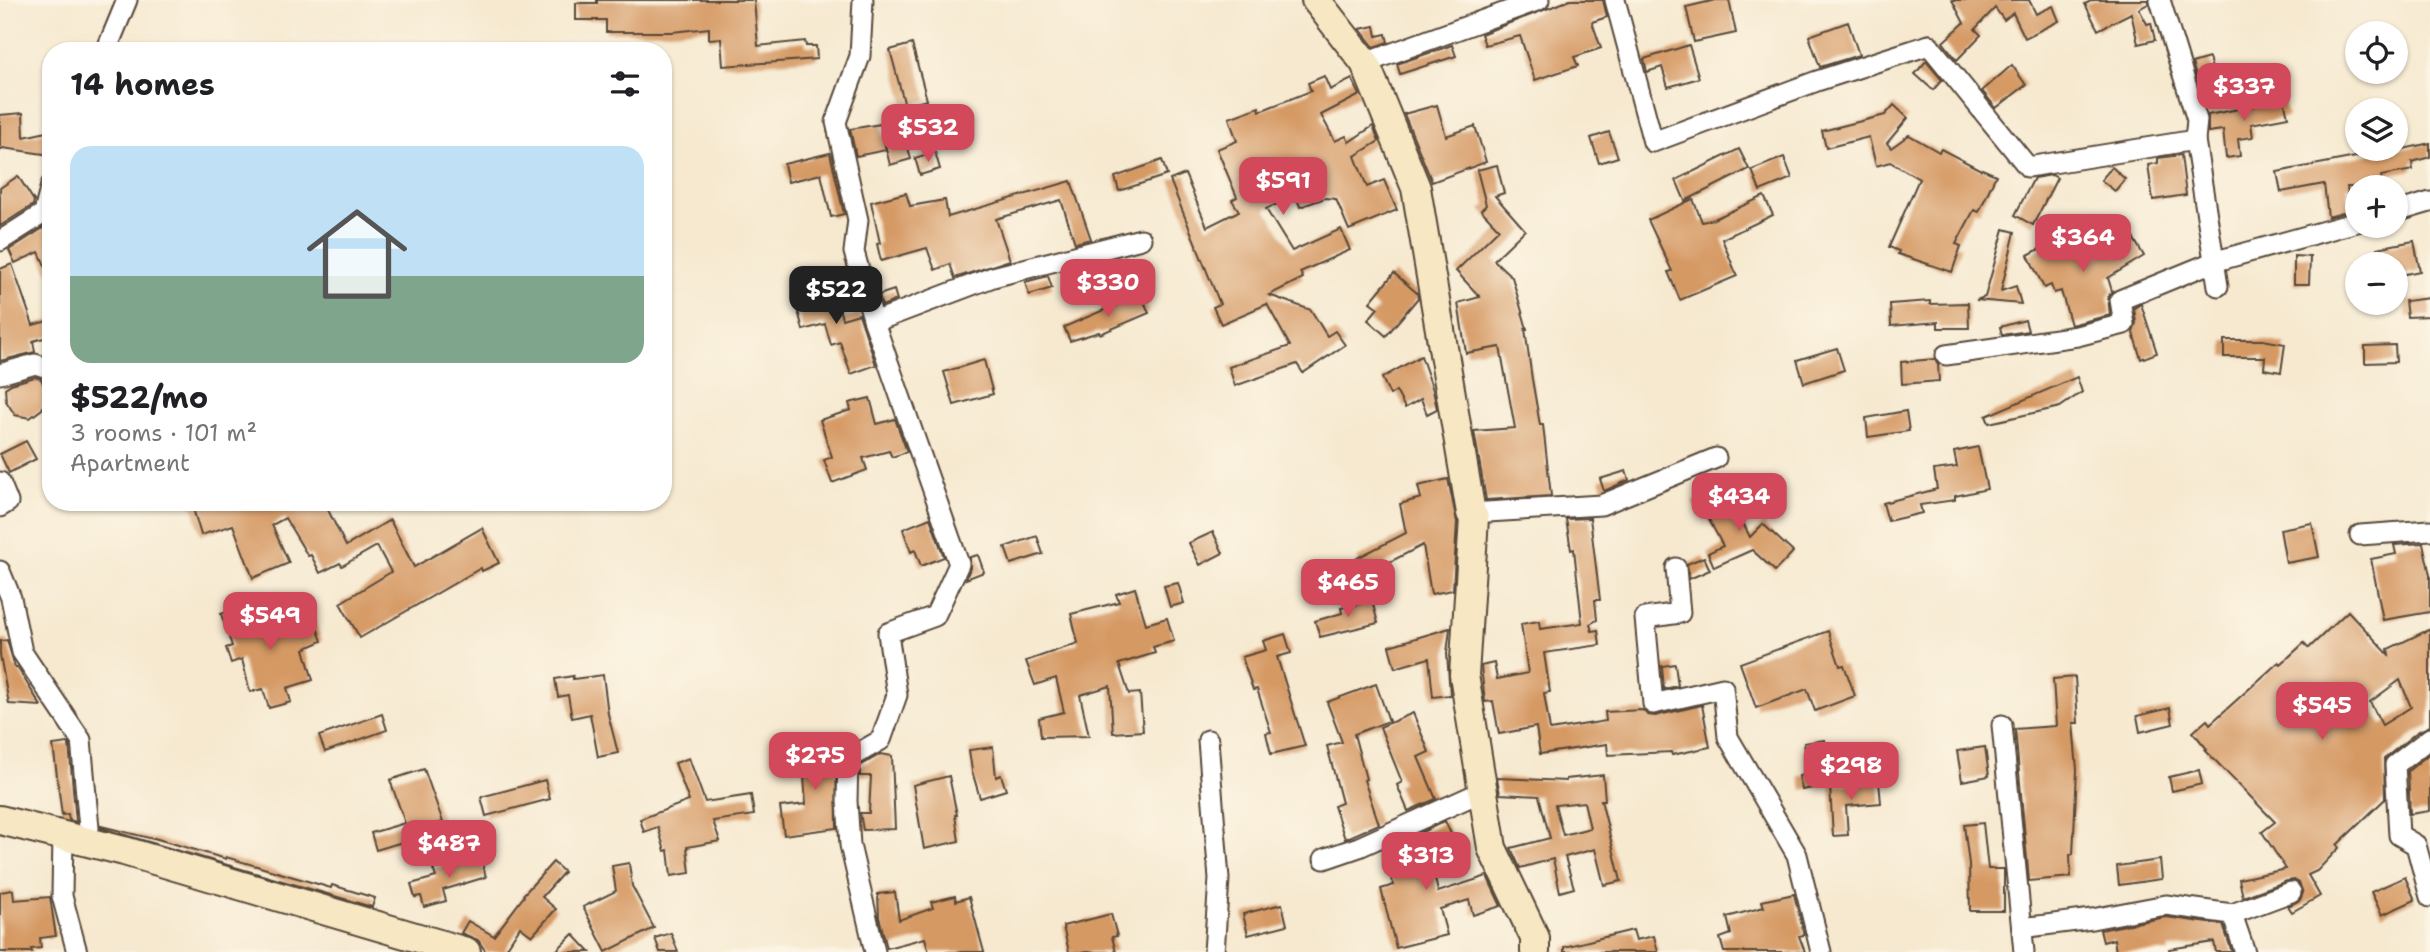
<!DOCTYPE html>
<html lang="en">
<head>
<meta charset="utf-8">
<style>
	body { margin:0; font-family:"Shantell Sans",sans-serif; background:#f6f6f6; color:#202124; height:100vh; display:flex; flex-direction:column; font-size:26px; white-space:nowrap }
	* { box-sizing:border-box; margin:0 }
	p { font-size:23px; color:#757577 }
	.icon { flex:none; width:38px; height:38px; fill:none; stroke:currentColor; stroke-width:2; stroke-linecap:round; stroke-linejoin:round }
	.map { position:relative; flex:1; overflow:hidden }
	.drawer { position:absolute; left:42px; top:42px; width:630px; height:469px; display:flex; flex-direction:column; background:#fff; border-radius:28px; box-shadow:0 2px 5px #0004 }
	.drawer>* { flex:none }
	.buttons { position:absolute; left:2345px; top:21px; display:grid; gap:14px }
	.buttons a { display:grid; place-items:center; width:63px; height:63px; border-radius:50%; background:#fff; box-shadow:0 2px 5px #0004; font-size:35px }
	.price { position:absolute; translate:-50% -60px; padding:0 16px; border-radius:14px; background:#d1495b; color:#fff; font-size:23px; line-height:46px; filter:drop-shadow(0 2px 4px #0008) }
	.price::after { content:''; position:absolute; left:50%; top:42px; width:21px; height:16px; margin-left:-10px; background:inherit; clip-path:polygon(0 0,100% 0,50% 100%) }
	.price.active { background:#222; color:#fff }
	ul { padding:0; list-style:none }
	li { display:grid; align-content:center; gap:14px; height:371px; padding:0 28px }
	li+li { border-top:2px solid #e0e0e0 }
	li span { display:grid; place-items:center; height:217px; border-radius:21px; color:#555 }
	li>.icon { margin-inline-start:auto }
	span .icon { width:126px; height:126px; fill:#fffc; stroke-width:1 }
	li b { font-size:30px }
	h2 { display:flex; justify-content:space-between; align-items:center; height:84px; padding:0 28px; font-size:30px }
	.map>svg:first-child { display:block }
</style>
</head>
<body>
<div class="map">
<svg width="2430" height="952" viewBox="0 0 2430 952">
	<rect width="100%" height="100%" fill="#fcf5e5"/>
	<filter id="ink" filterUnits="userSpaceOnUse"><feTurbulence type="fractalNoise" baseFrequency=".0143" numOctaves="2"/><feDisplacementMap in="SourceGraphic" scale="14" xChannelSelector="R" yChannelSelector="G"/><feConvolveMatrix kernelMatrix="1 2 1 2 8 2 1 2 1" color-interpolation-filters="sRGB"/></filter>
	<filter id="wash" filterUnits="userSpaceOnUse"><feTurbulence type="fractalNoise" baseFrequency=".00686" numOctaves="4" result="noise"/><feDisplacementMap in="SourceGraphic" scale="28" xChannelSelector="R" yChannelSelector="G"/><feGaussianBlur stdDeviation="1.57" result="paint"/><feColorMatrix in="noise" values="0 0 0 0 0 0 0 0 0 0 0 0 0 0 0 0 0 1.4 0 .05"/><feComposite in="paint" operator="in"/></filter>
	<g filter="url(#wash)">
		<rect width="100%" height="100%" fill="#f6e9d0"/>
		<g id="blocks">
			<g fill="#d59963" fill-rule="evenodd">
				<polygon points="597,0 754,0 758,46 805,41 806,46 816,46 817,59 723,66 721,38 709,39 709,28 672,32 606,32 606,20 576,20 576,3 597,3"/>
				<polygon points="1570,0 1603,0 1607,17 1592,22 1601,48 1574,57 1578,66 1535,80 1520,36 1485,45 1481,34"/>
				<polygon points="1716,0 1729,0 1736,33 1694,42 1686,7"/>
				<polygon points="1952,0 2029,0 2036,14 2053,6 2059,21 2025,38 2013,13 2004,20 1995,8 1975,29 1981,35 1957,60 1943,42 1964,23"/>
				<polygon points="2093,0 2148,0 2148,4 2139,9 2147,24 2151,23 2155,40 2138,44 2131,13 2098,30 2085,4"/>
				<polygon points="1848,22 1859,55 1820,67 1809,36"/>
				<polygon points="1375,26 1377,36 1386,34 1388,42 1374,47 1360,29"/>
				<polygon points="912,44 927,100 905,106 890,50"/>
				<polygon points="1452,45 1456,56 1400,74 1397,64"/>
				<polygon points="1689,45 1699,78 1668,87 1662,67 1647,72 1644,59"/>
				<polygon points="2209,58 2220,96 2205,104 2192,63"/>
				<polygon points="1926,61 1942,80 1933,90 1915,74"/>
				<polygon points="2012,65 2026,85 1996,108 1982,91"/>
				<polygon points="1324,76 1330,90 1352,79 1360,95 1321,115 1335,141 1346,136 1349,142 1373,126 1379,141 1355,156 1367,187 1384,180 1397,210 1349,230 1336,199 1325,198 1300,207 1296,196 1266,209 1292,251 1341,229 1350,250 1300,272 1303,278 1269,295 1311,310 1327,336 1335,331 1345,345 1303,373 1297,364 1235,386 1229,367 1290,346 1267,304 1221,324 1213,307 1220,304 1170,180 1185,174 1207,227 1239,211 1232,200 1237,197 1217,149 1237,141 1229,118 1259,107 1260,111 1311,91 1308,83"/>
				<polygon points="2284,100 2288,117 2251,124 2253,137 2238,139 2240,156 2226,158 2223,130 2208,132 2208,115"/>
				<polygon points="1437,105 1446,136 1475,126 1486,162 1432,182 1404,114"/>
				<polygon points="1894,105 1908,118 1887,143 1891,148 1909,135 1939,152 1941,149 1981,170 1982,169 1996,175 1979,212 1974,210 1956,244 1961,246 1952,272 1898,254 1899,251 1889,247 1919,179 1890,162 1876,166 1869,137 1826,148 1822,131 1885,115"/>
				<polygon points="23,113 24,137 51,131 51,155 3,148 0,150 0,115"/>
				<polygon points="881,124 886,150 856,156 850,129"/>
				<polygon points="1609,132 1618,157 1599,163 1591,138"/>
				<polygon points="905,136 911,159 890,165 884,141"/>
				<polygon points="2430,143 2430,157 2412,162 2413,170 2381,176 2383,187 2347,187 2350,211 2328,217 2324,184 2281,192 2277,172 2377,153 2377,155"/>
				<polygon points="1739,149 1749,169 1685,201 1676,180"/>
				<polygon points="935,152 940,169 920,175 915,158"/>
				<polygon points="830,153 844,214 831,217 821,174 788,182 784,164"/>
				<polygon points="2181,155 2186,195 2153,200 2148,165 2158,163 2158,158"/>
				<polygon points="1784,157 1792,178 1760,191 1752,170"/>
				<polygon points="1162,160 1167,175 1119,191 1115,177"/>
				<polygon points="1497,165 1504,193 1495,196 1525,230 1494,260 1512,277 1527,329 1525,329 1532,379 1540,425 1543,425 1551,496 1486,500 1474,431 1515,428 1500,347 1466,353 1458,303 1480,297 1456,271 1499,229 1481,210 1486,205 1477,170"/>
				<polygon points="2112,167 2125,179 2115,191 2101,180"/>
				<polygon points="2052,175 2057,178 2033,225 2015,215 2034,178"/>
				<polygon points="18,176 34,201 33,205 0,226 0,188"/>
				<polygon points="1071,181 1091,239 1075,243 1061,200 996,219 1010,260 955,278 950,264 935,270 927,248 881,261 877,244 880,243 871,202 906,193 910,206 945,200 948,217"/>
				<polygon points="1764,196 1773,215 1722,239 1737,276 1680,300 1668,272 1672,271 1648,220 1693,199 1702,222 1714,219"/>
				<polygon points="51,223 51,279 39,252 15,263 9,250"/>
				<polygon points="2004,229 2015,232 2001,291 2016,286 2021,304 1976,300 1985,297"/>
				<polygon points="2083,233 2094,259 2132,236 2144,256 2108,278 2112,291 2108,297 2110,315 2071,325 2061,291 2054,293 2051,285 2044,288 2028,255 2049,244 2051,247"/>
				<polygon points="2414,241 2420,271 2396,276 2396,264 2380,264 2377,248"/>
				<polygon points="2294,256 2310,257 2309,284 2294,284"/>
				<polygon points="12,264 33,325 51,320 51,336 33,341 35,352 0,361 0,269"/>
				<polygon points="1394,273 1417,293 1418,298 1386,336 1368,320 1378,308 1370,302"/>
				<polygon points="1048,276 1052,288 1029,295 1025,282"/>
				<polygon points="833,285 842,319 859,314 876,365 851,374 840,342 831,345 825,324 803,330 794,295"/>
				<polygon points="894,290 897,300 882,306 879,295"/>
				<polygon points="1141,294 1149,313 1100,334 1099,332 1070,341 1064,327"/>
				<polygon points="2430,298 2430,316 2407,317 2405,301"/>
				<polygon points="1930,301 1930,304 1968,303 1969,328 1938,328 1938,322 1891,326 1890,304"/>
				<polygon points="2141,304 2157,353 2141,359 2133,333 2136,323 2134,308"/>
				<polygon points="2025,320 2028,331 2002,335 2000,327"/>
				<polygon points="2224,340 2263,340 2285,344 2281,372 2264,369 2265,357 2224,357"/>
				<polygon points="2395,345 2396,362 2365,363 2365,346"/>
				<polygon points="1837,348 1844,370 1804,383 1797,360"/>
				<polygon points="1421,356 1433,390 1437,409 1427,414 1421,399 1405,408 1396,391 1390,395 1382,378"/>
				<polygon points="1935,359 1938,364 1939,381 1902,384 1901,362"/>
				<polygon points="984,360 993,394 954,405 944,372"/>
				<polygon points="35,377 41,379 48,394 42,409 30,418 15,415 6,401 5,388 11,384"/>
				<polygon points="2077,377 2082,392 2060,407 1989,423 1986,416"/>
				<polygon points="870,398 877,424 895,419 907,452 892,457 889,451 863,458 867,470 832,483 824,460 832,457 820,420 851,410 849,403"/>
				<polygon points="1906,411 1909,431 1868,437 1866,418"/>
				<polygon points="26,441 36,459 9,473 0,454"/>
				<polygon points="1978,447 1987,489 1955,496 1955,500 1920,505 1922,513 1888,521 1883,503 1937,489 1934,470 1957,467 1954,452"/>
				<polygon points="1626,471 1629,480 1604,491 1600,479"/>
				<polygon points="1448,479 1457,522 1453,590 1431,594 1423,545 1366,574 1357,558 1406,533 1400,504 1421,498 1418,486"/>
				<polygon points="1724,486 1750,537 1763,524 1793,552 1775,571 1752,550 1714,567 1708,553 1723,546 1705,512 1699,515 1693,502"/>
				<polygon points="191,502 324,502 346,546 390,520 414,567 482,528 499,563 482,571 481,568 360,638 340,603 391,572 377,546 342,566 340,563 320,573 311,555 308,556 285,518 272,525 289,563 253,578 233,525 201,535"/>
				<polygon points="930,518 944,557 921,566 915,550 911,552 903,529"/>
				<polygon points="1590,518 1600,600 1595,600 1597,620 1590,624 1592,631 1598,630 1600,645 1544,653 1550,692 1544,693 1550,730 1606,721 1605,712 1642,710 1648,715 1655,716 1702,705 1710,747 1672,755 1671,752 1608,755 1607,744 1540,754 1536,727 1499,734 1493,701 1485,702 1481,666 1494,663 1497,679 1528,673 1521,624 1539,621 1540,629 1582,623 1574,549 1571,550 1566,519"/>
				<polygon points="2312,523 2319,557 2286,563 2280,529"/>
				<polygon points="1213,532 1223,553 1200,565 1189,543"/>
				<polygon points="1037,536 1043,554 1011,564 1005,547"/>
				<polygon points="2423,543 2430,575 2430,612 2383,620 2371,559 2396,554 2394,545"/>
				<polygon points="978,555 984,572 966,579 970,568 970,557"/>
				<polygon points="1704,557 1710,570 1689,579 1687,564"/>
				<polygon points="1178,583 1184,603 1170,607 1164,586"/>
				<polygon points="1135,588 1146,624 1167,618 1174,641 1153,647 1155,653 1119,664 1129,694 1140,693 1143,731 1113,733 1110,686 1080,695 1089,736 1041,737 1039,718 1064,712 1056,678 1035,685 1026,661 1078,643 1071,614 1119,602 1116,594"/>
				<polygon points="1372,601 1378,623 1320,637 1315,621 1342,613 1341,608"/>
				<polygon points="259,602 269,634 314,620 322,641 304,649 313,680 287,688 291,702 269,708 263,689 250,692 242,659 231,663 226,648 232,646 221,614"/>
				<path d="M2348,611L2389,655L2388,649L2430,629V726L2417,732L2384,759L2385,799L2337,845L2339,848L2317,871L2308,875L2320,896L2292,912L2288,906L2300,900L2303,893L2299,883L2294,880L2287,881L2243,897L2239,879L2286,869L2262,832L2275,822L2205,750L2207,749L2193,732L2207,720L2210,724L2279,662L2281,664L2304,643L2309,648ZM2400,680L2411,707L2382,725L2370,702Z"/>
				<polygon points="1450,628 1447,653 1450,695 1433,697 1429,658 1395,668 1389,646"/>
				<polygon points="1828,631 1840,666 1844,665 1855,696 1815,711 1807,689 1756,708 1740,663"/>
				<polygon points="1285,634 1291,653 1277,657 1305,746 1271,754 1266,733 1271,732 1257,689 1253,690 1242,657 1266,650 1263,641"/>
				<polygon points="7,640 15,667 17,667 41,706 9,704 0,655 0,641"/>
				<polygon points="1675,664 1678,686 1664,689 1662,666"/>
				<polygon points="603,675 608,714 618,753 598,757 590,714 572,718 568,695 558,697 555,679 573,676 573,679"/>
				<polygon points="2075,677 2078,723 2073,723 2077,770 2073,854 2070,855 2071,877 2029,881 2015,729 2056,726 2053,679"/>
				<polygon points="1376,684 1389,721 1354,734 1366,779 1364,780 1379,824 1345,839 1334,806 1342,803 1327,746 1342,742 1327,702"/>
				<polygon points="2170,708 2173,724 2140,732 2137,716"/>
				<polygon points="1413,713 1429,752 1418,757 1436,799 1408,811 1397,785 1402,782 1380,727"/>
				<polygon points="382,714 387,730 325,752 319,736"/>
				<polygon points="1825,740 1833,784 1802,790 1799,776 1809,774 1804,743"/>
				<polygon points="68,743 69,744 76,822 69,820 68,814 62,815 53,745"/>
				<polygon points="842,745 836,759 837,828 784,835 780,807 806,804 803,763 793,764 792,749"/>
				<polygon points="993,747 996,777 1001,775 1006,790 980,798 972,771 969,750"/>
				<polygon points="1985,747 1989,776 1962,781 1957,751"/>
				<polygon points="2430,753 2430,811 2410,814 2408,771"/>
				<polygon points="881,754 892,756 895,829 863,830 860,813 869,813 871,776 860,776 860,766"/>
				<polygon points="689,758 705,802 751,795 754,815 713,821 720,841 687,847 690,873 671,876 668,850 665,851 658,827 644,832 640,819 689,801 675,763"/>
				<polygon points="424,769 443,822 430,826 432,833 376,850 371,833 405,823 390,780"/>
				<polygon points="2199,770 2202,784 2172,791 2169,777"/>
				<path d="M1603,775L1605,800H1601L1621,881L1604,885L1595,849L1565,857L1574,888L1560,892L1553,859L1520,868L1511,848L1550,838L1539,796L1500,794L1497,778L1566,781V779ZM1584,802L1590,828L1563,835L1555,805Z"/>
				<polygon points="949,776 957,815 955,815 959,841 924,849 913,785"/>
				<polygon points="545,780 550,799 486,816 481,797"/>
				<polygon points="1879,782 1881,803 1846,806 1848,835 1833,836 1830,786"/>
				<polygon points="1445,821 1452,836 1428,846 1438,892 1487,876 1501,906 1473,915 1469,900 1440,909 1447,935 1396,948 1381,889 1394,885 1382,855 1420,840 1418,834"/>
				<polygon points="1983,823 1988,869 2004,869 2004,911 1970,911 1969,864 1964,825"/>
				<polygon points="101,826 153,839 154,838 226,859 226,857 331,888 332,885 375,898 372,907 101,828"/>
				<polygon points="480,855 486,877 443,890 446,901 424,907 421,896 415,897 411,884 436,877 433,869"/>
				<polygon points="2160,860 2162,879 2119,885 2117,866"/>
				<polygon points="553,862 564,872 542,897 556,909 532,936 520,927 504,952 486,952 478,940 461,933 468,921 494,936 524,896 523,895"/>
				<polygon points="629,863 632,886 654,928 606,952 583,907 616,891 612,866"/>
				<polygon points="2405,877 2415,900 2382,915 2371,892"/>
				<polygon points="13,890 14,900 50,897 56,936 40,938 41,948 31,949 32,952 0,952 0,892"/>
				<polygon points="895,892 899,920 933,908 931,902 955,896 956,901 969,897 984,952 929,952 925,938 887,948 879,917 878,894"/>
				<polygon points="1794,894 1804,935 1799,936 1805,952 1724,952 1720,938 1731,934 1727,917 1764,907 1762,901"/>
				<polygon points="1282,904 1287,925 1248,935 1243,914"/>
				<polygon points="1111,914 1117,936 1112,937 1116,952 1069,952 1063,926"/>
				<polygon points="2166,917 2223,925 2232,952 2216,952 2214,942 2169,949 2170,952 2116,952 2114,939 2103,942 2100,930"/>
				<polygon points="1633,930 1636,940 1654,936 1658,952 1564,952 1564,947"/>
				<polygon points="671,933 678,952 660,952 655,938"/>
				<polygon points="573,934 590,952 555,952"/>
			</g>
		</g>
	</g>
	<g filter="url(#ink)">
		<use href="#blocks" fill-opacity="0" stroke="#574739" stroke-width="2"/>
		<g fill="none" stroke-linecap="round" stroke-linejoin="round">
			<defs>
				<g id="street">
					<polyline points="863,0 860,56 836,122 858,220 854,252 874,322 959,564 935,616 888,633 897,695 881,740 848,759 847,801 850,845 875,952"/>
					<polyline points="1615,0 1653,142 1817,81 1929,45 2028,167 2195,140"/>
					<polyline points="2160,0 2197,120 2195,140 2218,286"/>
					<polyline points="106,51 127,0"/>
					<polyline points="1365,63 1539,0"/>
					<polyline points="2396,212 2430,202"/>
					<polyline points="0,241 44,213 51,185"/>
					<polyline points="874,322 993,277 1141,239"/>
					<polyline points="1946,355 2077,336 2124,324 2120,300 2213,262 2357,222"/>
					<polyline points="0,374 35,364 51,369"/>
					<polyline points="0,482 8,502 0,507"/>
					<polyline points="1471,513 1601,505 1716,458"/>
					<polyline points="2360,535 2430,530"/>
					<polyline points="1676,568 1680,613 1645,618 1653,704 1723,688 1728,737 1797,855 1821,952"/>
					<polyline points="0,571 11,598 22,652 81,740 89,828 83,842"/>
					<polyline points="2002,725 2024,952"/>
					<polyline points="2430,738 2395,765 2399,835 2416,845 2430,897"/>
					<polyline points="1208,740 1219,879 1214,952"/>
					<polyline points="63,835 62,896 77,952"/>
					<polyline points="1324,859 1359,847 1483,791"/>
					<polyline points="2232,914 2245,952"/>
					<polyline points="2022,928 2092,919 2166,905 2232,914 2291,892"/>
				</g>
				<g id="secondary">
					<polyline points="1316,0 1365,63 1416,188 1471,513 1474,518 1464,675 1492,848 1535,938 1535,952"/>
					<polyline points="0,820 124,851 466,952"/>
				</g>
			</defs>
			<use href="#street" stroke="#574739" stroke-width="23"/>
			<use href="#secondary" stroke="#574739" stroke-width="32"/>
			<use href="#street" stroke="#fff" stroke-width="19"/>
			<use href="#secondary" stroke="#f7e8c3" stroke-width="28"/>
		</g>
	</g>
</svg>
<div class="buttons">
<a><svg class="icon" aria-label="locate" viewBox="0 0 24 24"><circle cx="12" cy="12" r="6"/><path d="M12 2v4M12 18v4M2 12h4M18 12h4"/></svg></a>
<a><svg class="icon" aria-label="layers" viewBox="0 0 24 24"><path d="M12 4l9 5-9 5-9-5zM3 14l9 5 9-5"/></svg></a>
<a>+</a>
<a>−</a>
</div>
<b class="price" style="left:2244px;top:123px">$337</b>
<b class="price" style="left:928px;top:164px">$532</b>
<b class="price" style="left:1283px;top:217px">$591</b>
<b class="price" style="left:2083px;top:274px">$364</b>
<b class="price" style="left:1108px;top:319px">$330</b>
<b class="price active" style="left:836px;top:326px">$522</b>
<b class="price" style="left:1739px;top:533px">$434</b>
<b class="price" style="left:1348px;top:619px">$465</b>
<b class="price" style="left:270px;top:652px">$549</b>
<b class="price" style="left:2322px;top:742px">$545</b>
<b class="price" style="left:815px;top:792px">$275</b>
<b class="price" style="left:1851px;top:802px">$298</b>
<b class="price" style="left:449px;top:880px">$487</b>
<b class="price" style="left:1426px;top:892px">$313</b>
<section class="drawer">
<h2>14 homes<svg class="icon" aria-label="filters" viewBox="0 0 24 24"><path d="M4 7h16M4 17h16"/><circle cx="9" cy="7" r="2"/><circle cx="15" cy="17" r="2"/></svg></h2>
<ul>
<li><span style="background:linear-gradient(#bfe0f5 60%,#7fa58c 0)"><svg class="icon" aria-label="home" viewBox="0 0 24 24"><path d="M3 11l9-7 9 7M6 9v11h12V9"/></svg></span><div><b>$522/mo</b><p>3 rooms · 101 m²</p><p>Apartment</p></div></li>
</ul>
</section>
</div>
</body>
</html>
